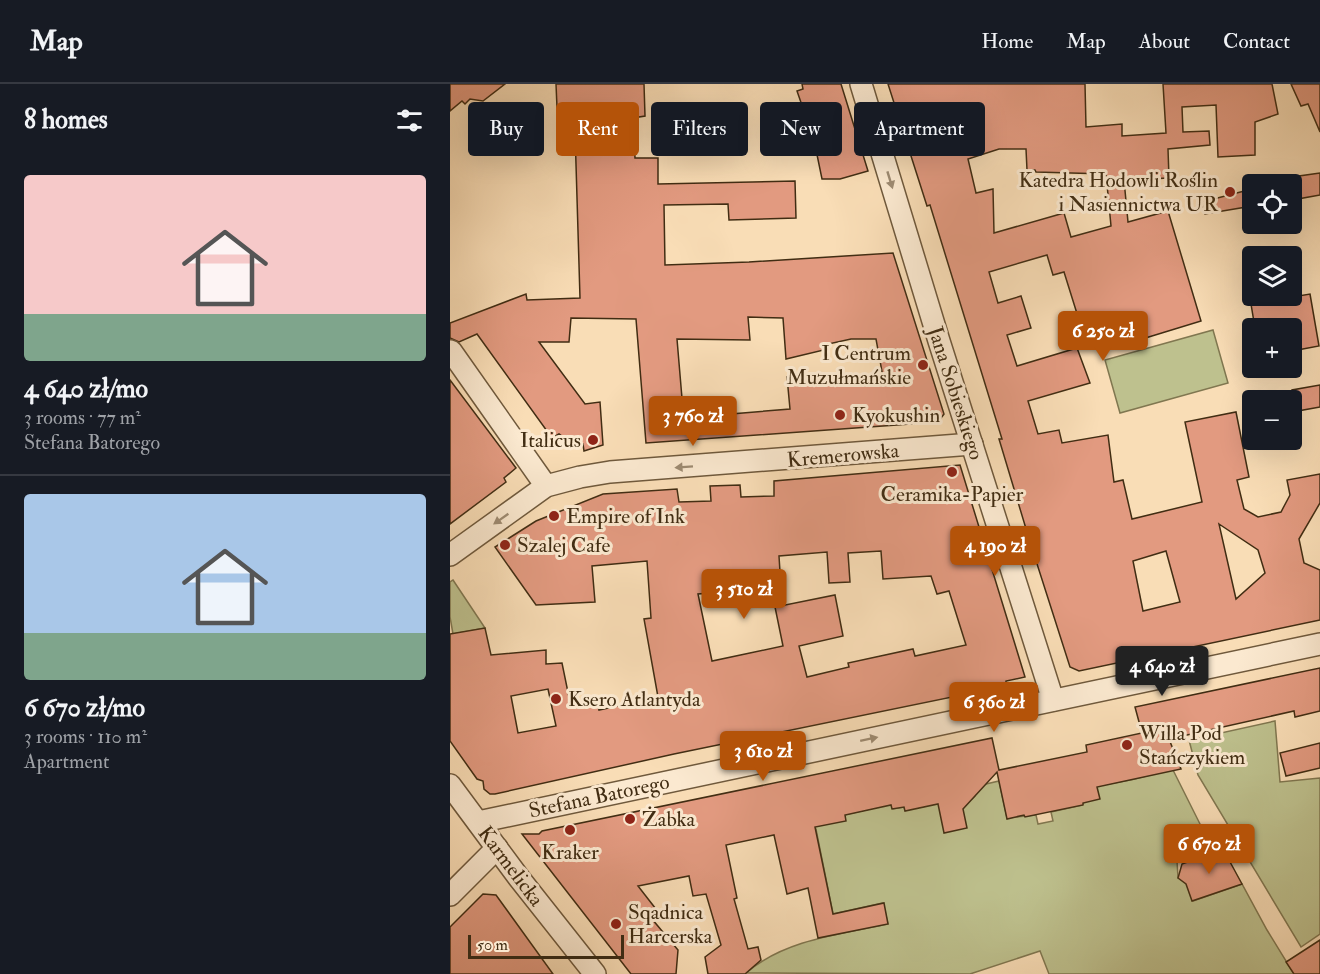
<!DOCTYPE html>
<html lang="en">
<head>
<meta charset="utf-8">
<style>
	body { margin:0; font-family:"IM FELL Double Pica",serif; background:#20242c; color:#f1f3f6; height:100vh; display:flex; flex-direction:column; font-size:22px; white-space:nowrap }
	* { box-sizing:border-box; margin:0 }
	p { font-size:20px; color:#9ea1a6 }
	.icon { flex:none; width:33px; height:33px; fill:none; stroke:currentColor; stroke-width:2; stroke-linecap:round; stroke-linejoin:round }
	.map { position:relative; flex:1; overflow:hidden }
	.sheet { display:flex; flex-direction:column; background:#171b24; width:450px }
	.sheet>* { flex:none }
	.top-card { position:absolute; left:18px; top:18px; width:570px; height:54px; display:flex; gap:12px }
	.fabs { position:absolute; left:792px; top:90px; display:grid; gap:12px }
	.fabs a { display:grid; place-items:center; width:60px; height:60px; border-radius:6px; background:#171b24; box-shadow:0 6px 24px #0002; font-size:30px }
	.scale { position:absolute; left:18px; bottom:15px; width:156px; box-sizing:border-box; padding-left:6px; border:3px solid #412d13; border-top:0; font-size:16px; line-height:21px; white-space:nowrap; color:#412d13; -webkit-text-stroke:4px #fbe9d0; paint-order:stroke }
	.price { position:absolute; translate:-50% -51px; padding:0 14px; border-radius:6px; background:#b45309; color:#fff; font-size:20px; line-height:39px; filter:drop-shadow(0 2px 3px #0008) }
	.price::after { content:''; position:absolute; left:50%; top:36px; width:18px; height:14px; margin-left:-9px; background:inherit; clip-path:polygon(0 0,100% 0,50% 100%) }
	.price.active { background:#222; color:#fff }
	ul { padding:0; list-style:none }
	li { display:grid; align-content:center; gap:12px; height:318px; padding:0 24px }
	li+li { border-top:2px solid #363941 }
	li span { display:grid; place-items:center; height:186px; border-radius:6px; color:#555 }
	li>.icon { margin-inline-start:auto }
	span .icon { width:108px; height:108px; fill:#fffc; stroke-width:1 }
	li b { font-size:26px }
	h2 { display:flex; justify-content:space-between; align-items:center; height:72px; padding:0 24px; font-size:26px }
	.chip { padding:0 21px; border-radius:6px; background:#171b24; box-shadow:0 6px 24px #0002; font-size:21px; line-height:54px }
	.chip.active { background:#b45309; color:#fff }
	header { display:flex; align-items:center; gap:36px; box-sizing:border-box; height:84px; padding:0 30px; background:#171b24; border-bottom:2px solid #363941 }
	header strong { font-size:28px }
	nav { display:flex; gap:33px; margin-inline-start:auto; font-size:21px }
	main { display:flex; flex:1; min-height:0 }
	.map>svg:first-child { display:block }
</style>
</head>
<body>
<header>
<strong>Map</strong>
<nav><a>Home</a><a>Map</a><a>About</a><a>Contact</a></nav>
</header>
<main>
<section class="sheet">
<h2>8 homes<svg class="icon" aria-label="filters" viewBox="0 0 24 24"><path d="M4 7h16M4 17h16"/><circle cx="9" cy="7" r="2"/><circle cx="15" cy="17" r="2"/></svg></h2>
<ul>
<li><span style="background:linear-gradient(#f6c9c9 75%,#7fa58c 0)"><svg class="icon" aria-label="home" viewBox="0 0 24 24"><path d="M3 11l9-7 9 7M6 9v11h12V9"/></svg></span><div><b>4 640 zł/mo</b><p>3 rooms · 77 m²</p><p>Stefana Batorego</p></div></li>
<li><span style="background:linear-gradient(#a9c7e8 75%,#7fa58c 0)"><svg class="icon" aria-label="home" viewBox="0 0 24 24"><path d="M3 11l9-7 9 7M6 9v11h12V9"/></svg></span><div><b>6 670 zł/mo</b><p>3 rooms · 110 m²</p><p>Apartment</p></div></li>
</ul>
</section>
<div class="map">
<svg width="870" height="890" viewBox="0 0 870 890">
	<rect width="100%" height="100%" fill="#f9ddb6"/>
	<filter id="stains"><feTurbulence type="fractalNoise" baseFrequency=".00333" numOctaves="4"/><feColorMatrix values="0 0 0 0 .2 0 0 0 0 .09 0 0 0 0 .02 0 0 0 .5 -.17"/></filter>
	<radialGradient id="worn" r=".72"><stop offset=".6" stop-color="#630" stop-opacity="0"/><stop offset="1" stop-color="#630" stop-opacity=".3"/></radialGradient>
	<g fill="#bec18e" stroke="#807750" stroke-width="1.5">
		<polygon points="763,246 778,299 670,329 655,276"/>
		<polygon points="3,496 35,544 3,550 0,533 0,498"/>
		<polygon points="825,637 830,698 870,694 870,850 851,863 748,691 739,656"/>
		<path d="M722,684L762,764L727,777L728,794L735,796L743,817L792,800L817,846L844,890H599L590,867L520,890L296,889C334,856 390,850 438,840L433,819L383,830L366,745L360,739L441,720L443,725L454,723L455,726L468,715H522L525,712L523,703L549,697L557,734L586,731L588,740L603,737L601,728L632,721L646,701C673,699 697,693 722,684Z"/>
	</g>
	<g fill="#e29a80" stroke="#412d13" stroke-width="1.5" fill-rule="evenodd">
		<polygon points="0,0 55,0 33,17 20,15 15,20 12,17 0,27"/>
		<path d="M106,0H194L195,32L183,34L185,74H208V100L345,97L346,134L279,136L278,120L214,121L215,181L299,178L443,169L494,330L488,338L196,359L186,235L121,234L119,258H89L135,320L150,318L153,361L134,367L133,360L121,359L109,350L102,354L27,250L9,258L0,254V239L76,210L77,216L130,214L125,47H108ZM298,233L333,234L336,275L378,265V260L401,255H426L433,293H337L340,325L269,331L270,335L234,338L227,255L300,256Z"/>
		<polygon points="352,0 391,0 418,87 390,95 372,95 364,56 347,7 353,5"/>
		<path d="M438,0H635L636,43L672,40V52L716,49L713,0H822L828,30L805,38V71L768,73L766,21L732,23L733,48L759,47L760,61L718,65L719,94L674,96L678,138L718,127L751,237L666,263L661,244L634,252L614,188L603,191L597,171L539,188L548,219L571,212L581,244L557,251L567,282L627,264L640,299L578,317L588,350L609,346L612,359L658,351L664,398L673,396L682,435L752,418L735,338L786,328L799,393L787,396L794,425L808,433L831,428L840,411L837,396L870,390V419L849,455L854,479L870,486V536L629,587L620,583L580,458L549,355H552L480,121L477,122ZM549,65H576L577,86H585L586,88L656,90L661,142L621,153L614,129L544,149L543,105L526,109L518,75ZM769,440L808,466L815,489L786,515ZM716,467L730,518L693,527L683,477Z"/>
		<polygon points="841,0 870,0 870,48 858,20 851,22"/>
		<polygon points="870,89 870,111 842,116 842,93"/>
		<polygon points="802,105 802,122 755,130 752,118"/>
		<polygon points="860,210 869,262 842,267 842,244 805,244 801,220"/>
		<polygon points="0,296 66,384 54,394 56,398 0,440"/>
		<polygon points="870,301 870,323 842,328 842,306"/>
		<path d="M510,381L575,593L556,597V602L224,670L45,710H40L34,705L33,697L27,695L0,657V550L35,544L41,571L96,566V580L112,579L121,623L147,616L149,626L208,613L194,535L201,534L197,477L142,482L145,518L86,521L45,463L86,437L153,410L227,405L229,418L261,417L260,402L290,401L291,413L324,412V397ZM431,467L433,495L481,492L487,510L499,507L516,561L465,572L463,565L398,579L399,583L357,593L349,562L393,552L385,511L325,523L333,562L262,577L248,510L331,504L329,472L377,468L379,499L400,498L398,469ZM98,605L106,642L68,649L61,612Z"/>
		<polygon points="870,584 870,627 845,633 844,627 719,655 731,685 647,703 650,715 633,719 633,721 575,733 574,731 557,735 547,688 513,725 517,744 494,749 488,720 455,727 454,723 442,725 441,721 395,731 396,737 365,743 383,830 434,819 438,840 368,854 358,804 337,810 324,751 276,761 287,814 284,815 298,865 308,863 311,876 295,890 258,890 255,873 271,861 256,810 243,812 239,792 188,802 209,829 202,835 228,866 226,890 181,890 72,750 89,750 92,747 542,654 549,686 637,668 636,661 692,649 685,623"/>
		<polygon points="870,659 870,684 836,692 830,669"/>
		<polygon points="773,765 792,800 742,817 736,800 728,794 732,780"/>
		<polygon points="33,810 46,811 103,890 0,890 0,843"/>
		<polygon points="870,856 870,890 844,890 836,878"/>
	</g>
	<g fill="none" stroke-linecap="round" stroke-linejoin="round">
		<defs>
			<g id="street">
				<polyline points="411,0 489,257 603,616"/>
				<polyline points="1,267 96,402"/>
				<polyline points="0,471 96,402 130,393 160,388 522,360"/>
				<polyline points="0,701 69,794 145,890"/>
				<polyline points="28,738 870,560"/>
				<polyline points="0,811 47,764"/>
			</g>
		</defs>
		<use href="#street" stroke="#6f593c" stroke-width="24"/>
		<use href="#street" stroke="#fbe9d0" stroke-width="21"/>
	</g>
	<defs><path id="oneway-solid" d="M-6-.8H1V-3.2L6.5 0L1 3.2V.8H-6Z" transform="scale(1.5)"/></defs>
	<g fill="#9e8b72">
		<use href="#oneway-solid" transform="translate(440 96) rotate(73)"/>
		<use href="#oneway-solid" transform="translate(234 383) rotate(176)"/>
		<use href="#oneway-solid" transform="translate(51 435) rotate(145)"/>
		<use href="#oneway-solid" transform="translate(419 655) rotate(-12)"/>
	</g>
	<g fill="#8f2418" stroke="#fbe9d0" stroke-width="2">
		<circle cx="780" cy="108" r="6"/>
		<circle cx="473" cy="281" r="6"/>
		<circle cx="390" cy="331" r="6"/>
		<circle cx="143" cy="356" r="6"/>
		<circle cx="502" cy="388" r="6"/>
		<circle cx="104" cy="432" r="6"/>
		<circle cx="55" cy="461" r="6"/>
		<circle cx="106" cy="615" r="6"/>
		<circle cx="677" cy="661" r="6"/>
		<circle cx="180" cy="735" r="6"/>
		<circle cx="120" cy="746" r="6"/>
		<circle cx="166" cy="840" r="6"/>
	</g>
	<g text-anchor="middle" stroke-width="6" stroke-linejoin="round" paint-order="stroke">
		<g font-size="21" fill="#412d13" stroke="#fbe9d0" text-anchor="start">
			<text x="768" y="103" text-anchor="end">Katedra Hodowli Roślin<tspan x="768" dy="24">i Nasiennictwa UR</tspan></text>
			<text x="461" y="276" text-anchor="end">I Centrum<tspan x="461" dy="24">Muzułmańskie</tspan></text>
			<text x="402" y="338">Kyokushin</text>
			<text x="131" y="363" text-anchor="end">Italicus</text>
			<text x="502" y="417" text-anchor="middle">Ceramika-Papier</text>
			<text x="116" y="439">Empire of Ink</text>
			<text x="67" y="468">Szalej Cafe</text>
			<text x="118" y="622">Ksero Atlantyda</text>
			<text x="689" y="656">Willa Pod<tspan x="689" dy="24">Stańczykiem</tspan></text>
			<text x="192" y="742">Żabka</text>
			<text x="120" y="775" text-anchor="middle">Kraker</text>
			<text x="178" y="835">Sqadnica<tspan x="178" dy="24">Harcerska</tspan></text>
		</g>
		<g font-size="21" fill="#412d13" stroke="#fbe9d0">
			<text transform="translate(506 309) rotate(72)" y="7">Jana Sobieskiego</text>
			<text transform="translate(393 371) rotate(-5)" y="7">Kremerowska</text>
			<text transform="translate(149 712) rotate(-12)" y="7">Stefana Batorego</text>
			<text transform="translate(61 782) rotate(53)" y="7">Karmelicka</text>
		</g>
	</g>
	<rect width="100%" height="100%" filter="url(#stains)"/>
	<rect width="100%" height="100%" fill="url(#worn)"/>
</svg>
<div class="fabs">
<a><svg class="icon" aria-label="locate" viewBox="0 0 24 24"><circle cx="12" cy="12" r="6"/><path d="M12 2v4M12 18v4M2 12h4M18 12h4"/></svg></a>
<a><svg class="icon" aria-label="layers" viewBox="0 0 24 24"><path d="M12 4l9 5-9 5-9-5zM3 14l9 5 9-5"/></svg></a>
<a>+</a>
<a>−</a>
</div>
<div class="scale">50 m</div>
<b class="price" style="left:653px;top:278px">6 250 zł</b>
<b class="price" style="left:243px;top:363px">3 760 zł</b>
<b class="price" style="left:545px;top:493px">4 190 zł</b>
<b class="price" style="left:294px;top:536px">3 510 zł</b>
<b class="price active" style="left:712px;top:613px">4 640 zł</b>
<b class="price" style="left:544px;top:649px">6 360 zł</b>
<b class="price" style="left:313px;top:698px">3 610 zł</b>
<b class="price" style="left:759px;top:791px">6 670 zł</b>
<div class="top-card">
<a class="chip">Buy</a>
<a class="chip active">Rent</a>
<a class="chip">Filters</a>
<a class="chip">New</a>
<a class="chip">Apartment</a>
</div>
</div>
</main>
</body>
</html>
